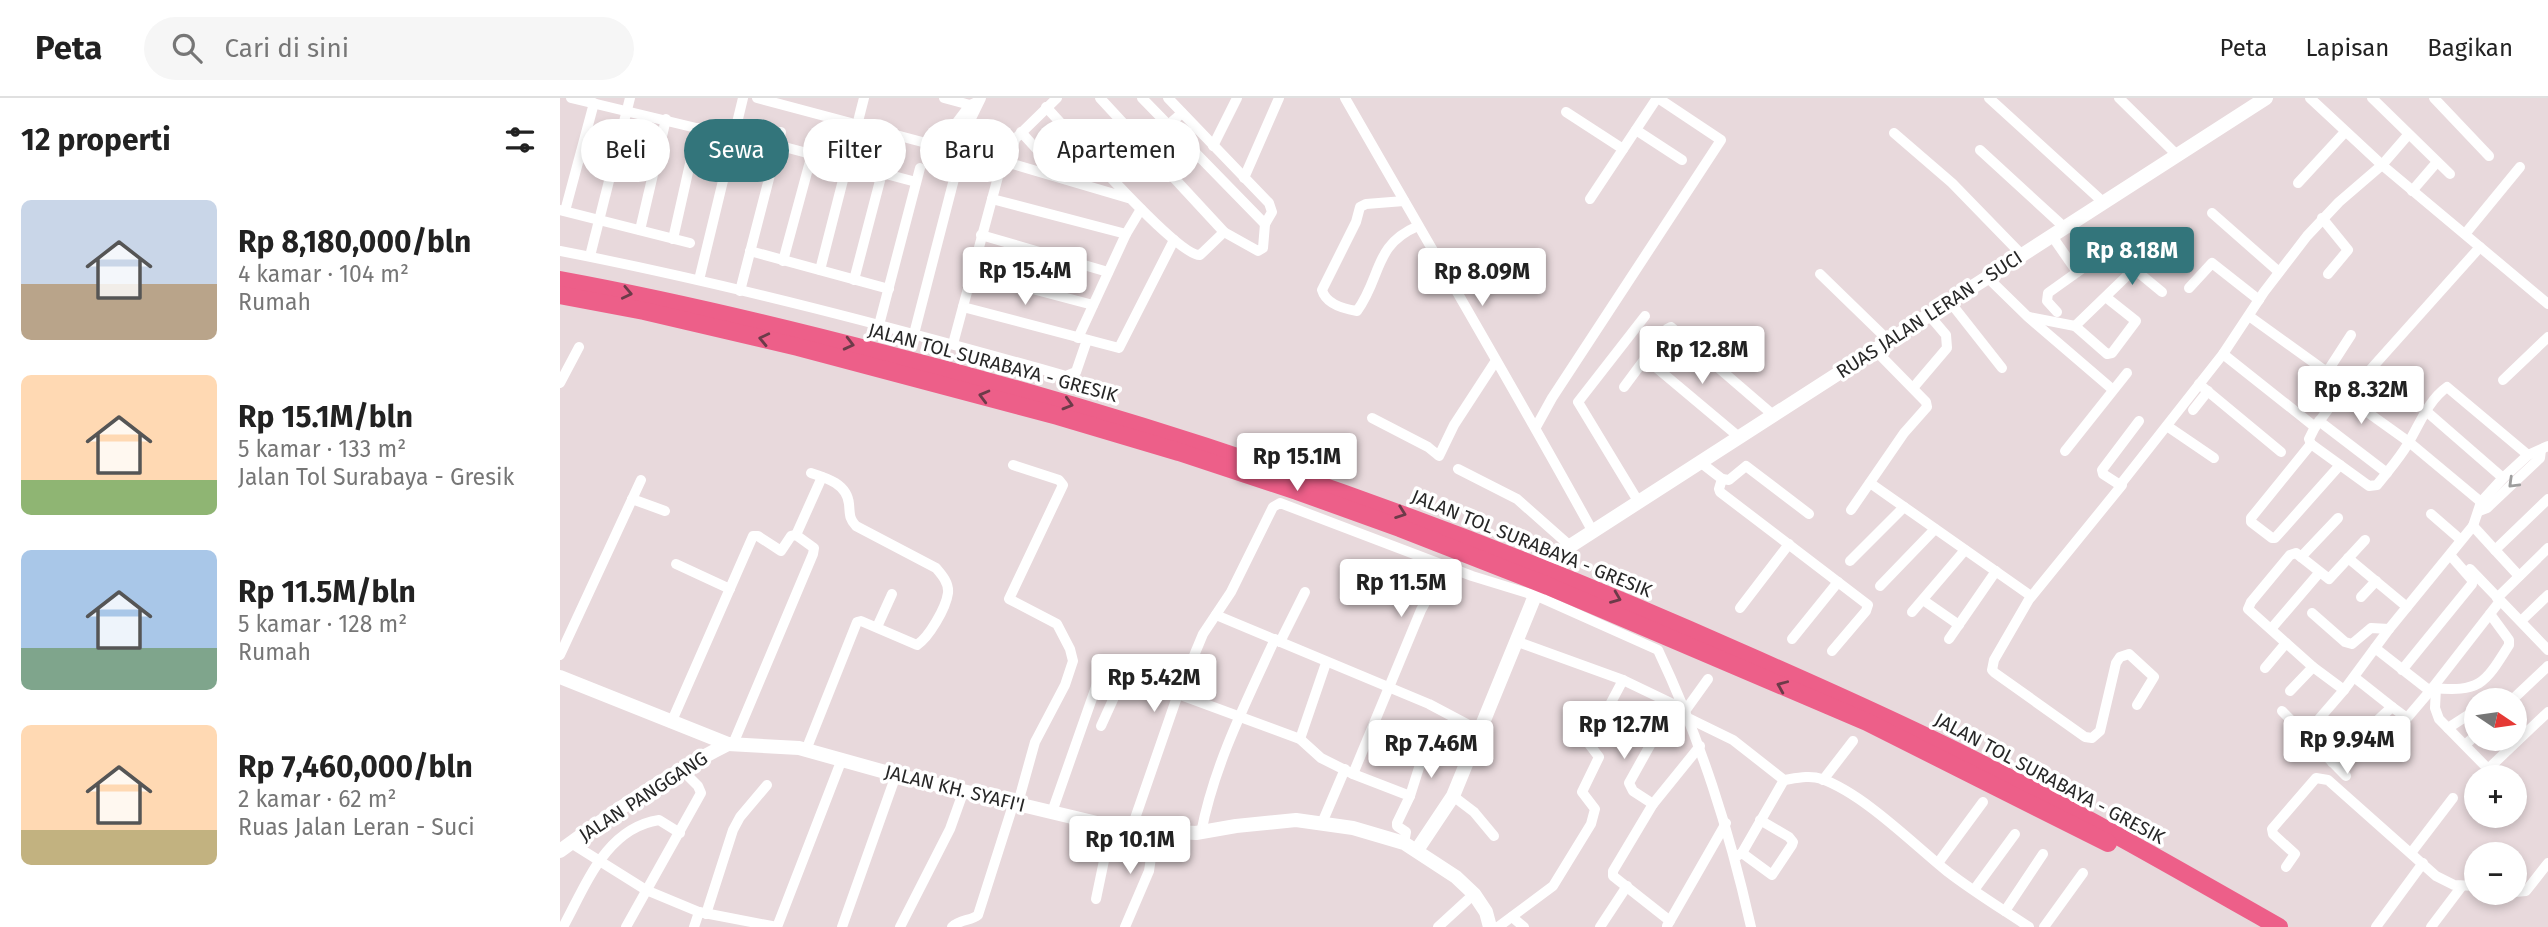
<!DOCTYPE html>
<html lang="id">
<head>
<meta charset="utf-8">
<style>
	body { margin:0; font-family:"Fira Sans",sans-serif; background:#f6f6f6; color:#222; height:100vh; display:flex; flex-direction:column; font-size:26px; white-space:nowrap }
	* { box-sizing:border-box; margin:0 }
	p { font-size:23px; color:#767676 }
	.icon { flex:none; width:38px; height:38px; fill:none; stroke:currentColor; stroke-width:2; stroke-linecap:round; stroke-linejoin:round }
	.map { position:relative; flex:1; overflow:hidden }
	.details { display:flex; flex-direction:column; background:#fff; width:560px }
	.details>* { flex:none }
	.top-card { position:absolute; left:21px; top:21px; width:665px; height:63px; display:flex; gap:14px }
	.needle { width:46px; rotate:103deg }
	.buttons { position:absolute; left:1904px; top:590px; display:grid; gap:14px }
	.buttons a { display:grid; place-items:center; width:63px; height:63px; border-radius:50%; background:#fff; box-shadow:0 4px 10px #0003; font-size:35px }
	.price { position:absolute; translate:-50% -60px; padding:0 16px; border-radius:7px; background:#fff; color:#222; font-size:23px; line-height:46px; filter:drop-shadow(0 2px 4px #0008) }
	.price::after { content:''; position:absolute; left:50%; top:42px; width:21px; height:16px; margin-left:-10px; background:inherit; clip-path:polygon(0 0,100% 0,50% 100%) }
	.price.on { background:#33757b; color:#fff }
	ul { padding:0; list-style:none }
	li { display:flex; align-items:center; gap:21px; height:175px; padding:0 21px }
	li span { display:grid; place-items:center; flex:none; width:196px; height:140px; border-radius:10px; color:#555 }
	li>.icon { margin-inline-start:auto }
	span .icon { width:84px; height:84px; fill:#fffc; stroke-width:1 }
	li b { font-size:30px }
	h2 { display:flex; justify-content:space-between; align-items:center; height:84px; padding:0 21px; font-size:30px }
	.chip { padding:0 24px; border-radius:32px; background:#fff; box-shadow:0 4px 10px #0003; font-size:24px; line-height:63px }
	.chip.on { background:#33757b; color:#fff }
	header { display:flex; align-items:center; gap:42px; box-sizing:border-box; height:98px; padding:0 35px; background:#fff; border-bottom:2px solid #e0e0e0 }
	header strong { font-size:33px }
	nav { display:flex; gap:38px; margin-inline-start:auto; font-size:24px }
	.search { width:490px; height:63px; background:#f6f6f6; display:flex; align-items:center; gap:18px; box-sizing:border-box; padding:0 24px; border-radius:38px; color:#767676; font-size:26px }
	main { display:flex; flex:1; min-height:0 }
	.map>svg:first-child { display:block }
</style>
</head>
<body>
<header>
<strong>Peta</strong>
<div class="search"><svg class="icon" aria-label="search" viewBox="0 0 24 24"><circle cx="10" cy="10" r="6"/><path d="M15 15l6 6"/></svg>Cari di sini</div>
<nav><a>Peta</a><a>Lapisan</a><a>Bagikan</a></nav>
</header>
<main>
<section class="details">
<h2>12 properti<svg class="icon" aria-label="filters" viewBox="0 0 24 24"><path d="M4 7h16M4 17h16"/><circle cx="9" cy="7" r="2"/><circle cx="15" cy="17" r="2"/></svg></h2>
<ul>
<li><span style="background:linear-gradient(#c9d6e8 60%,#b9a48a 0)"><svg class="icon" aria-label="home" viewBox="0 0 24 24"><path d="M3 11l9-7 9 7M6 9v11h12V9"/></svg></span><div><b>Rp 8,180,000/bln</b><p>4 kamar · 104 m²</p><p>Rumah</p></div></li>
<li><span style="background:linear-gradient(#ffd9b3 75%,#8fb573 0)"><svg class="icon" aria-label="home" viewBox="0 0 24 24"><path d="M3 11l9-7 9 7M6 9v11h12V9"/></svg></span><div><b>Rp 15.1M/bln</b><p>5 kamar · 133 m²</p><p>Jalan Tol Surabaya - Gresik</p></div></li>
<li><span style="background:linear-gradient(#a9c7e8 70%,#7fa58c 0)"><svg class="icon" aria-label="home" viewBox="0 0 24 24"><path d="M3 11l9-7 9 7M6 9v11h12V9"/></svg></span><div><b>Rp 11.5M/bln</b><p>5 kamar · 128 m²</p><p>Rumah</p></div></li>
<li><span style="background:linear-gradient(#ffd9b3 75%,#c2b280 0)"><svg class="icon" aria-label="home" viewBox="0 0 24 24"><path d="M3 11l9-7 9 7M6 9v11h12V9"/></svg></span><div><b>Rp 7,460,000/bln</b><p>2 kamar · 62 m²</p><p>Ruas Jalan Leran - Suci</p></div></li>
</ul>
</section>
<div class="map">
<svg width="1988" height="829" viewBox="0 0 1988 829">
	<rect width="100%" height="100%" fill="#e8d9dc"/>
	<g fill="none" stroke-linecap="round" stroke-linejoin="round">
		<g stroke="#fff" stroke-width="10">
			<polyline points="11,0 153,34"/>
			<polyline points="197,0 381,49"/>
			<polyline points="384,0 410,7 415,11"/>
			<polyline points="540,0 664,134 698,153 703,150 705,126"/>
			<polyline points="582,0 705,126 712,114 709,105 608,0"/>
			<path d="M785,0C868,145 953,288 1033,434"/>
			<polyline points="1429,0 1543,104"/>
			<polyline points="1559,0 1618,58"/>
			<polyline points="1750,0 1822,67 1988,206"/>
			<polyline points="1812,0 1890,76"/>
			<polyline points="1874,0 1929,58"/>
			<path d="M486,9C508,32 617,159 640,157L664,134"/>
			<polyline points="1006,14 1063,51"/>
			<polyline points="1076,32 1122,62"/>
			<polyline points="461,34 503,80"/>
			<polyline points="1334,35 1392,85 1462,157"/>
			<circle cx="391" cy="45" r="10"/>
			<polyline points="388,36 410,7 419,3"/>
			<polyline points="400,43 421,0"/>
			<polyline points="217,47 356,84"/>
			<polyline points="585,47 622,15"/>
			<polyline points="653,48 677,0"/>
			<polyline points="1420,52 1504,129"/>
			<polyline points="397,53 449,65 568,100"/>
			<polyline points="449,65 455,41 497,0"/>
			<polyline points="684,80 719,0"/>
			<polyline points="1738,85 1785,34"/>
			<polyline points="1852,93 1877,64"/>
			<polyline points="432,101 566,136"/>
			<polyline points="1030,101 1097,0"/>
			<path d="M844,103L806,106L800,109L796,124L762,192C766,206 784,211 797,213C822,179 813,147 858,128"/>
			<polyline points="0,112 130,145"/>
			<polyline points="5,113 34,5"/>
			<polyline points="1652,115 1719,174"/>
			<polyline points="1762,120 1788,152 1768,176"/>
			<polyline points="80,132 106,21"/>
			<polyline points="1905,136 1960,69"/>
			<polyline points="421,137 548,174"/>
			<polyline points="1492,138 1517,174"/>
			<polyline points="113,141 138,30"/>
			<path d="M0,153C170,186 339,231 506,278L516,274L527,242"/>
			<polyline points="190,153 329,191"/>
			<polyline points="30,158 70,0"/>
			<polyline points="1562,161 1602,194"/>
			<polyline points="223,163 252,56"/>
			<polyline points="260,172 304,0"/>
			<polyline points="412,175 533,207"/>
			<polyline points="1260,176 1329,243"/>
			<polyline points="1427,179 1468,219 1552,291"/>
			<polyline points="139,182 183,0"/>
			<polyline points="294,182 322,75"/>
			<polyline points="1629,190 1652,165 1699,202"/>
			<polyline points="180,193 221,34"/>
			<polyline points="1390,204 1442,270"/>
			<polyline points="403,209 559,250 614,142"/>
			<polyline points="1497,214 1487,203 1488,195 1547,153"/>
			<polyline points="1689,218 1764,272 1769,271 1791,237"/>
			<polyline points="1469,219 1515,228 1574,171"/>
			<polyline points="319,227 360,70"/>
			<polyline points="1515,228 1547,256 1552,255 1576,223 1547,200"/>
			<polyline points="354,236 401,54"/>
			<polyline points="518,240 566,136 581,111"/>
			<polyline points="393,246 442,64"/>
			<path d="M1663,256L1755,329L1749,341L1751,346L1809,388L1817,387C1826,376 1836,364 1844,352C1858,331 1866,304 1887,289L1968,357"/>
			<polyline points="1086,261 1179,339"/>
			<polyline points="1810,272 1920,149"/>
			<polyline points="1943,282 1988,239"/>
			<polyline points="0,285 19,249"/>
			<polyline points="1639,286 1721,354"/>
			<polyline points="1064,289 1107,231 1111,229 1212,316"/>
			<polyline points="1353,290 1387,250 1386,237 1369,217"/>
			<polyline points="1633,312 1648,293"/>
			<polyline points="1866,313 1943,380"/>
			<polyline points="812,320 868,349 879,358 894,327 935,264"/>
			<polyline points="1579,323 1542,372 1543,376 1560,387 1663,256 1704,194 1747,138 1779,104 1822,67 1848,37"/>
			<polyline points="1759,323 1827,375"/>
			<polyline points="1607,328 1654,360"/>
			<polyline points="976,329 992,300 1161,42 1098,0"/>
			<polyline points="1755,329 1778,298 1782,296 1849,344 1921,404"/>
			<polyline points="1751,346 1691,420 1691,424 1712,440 1715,440 1780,367"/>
			<polyline points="1505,353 1567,275"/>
			<polyline points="1140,364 1162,381 1159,391 1160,394 1308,507 1306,513 1272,553"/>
			<polyline points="453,367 499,382 503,387 449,501 497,526 510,551 513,563 505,587 475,644 458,705"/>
			<polyline points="898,371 957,401 1009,447"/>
			<polyline points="1162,381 1169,382 1186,368 1249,416"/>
			<polyline points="1310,385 1471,498 1434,562 1432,572 1435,575 1525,639 1532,640 1540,633 1556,565 1560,559 1569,556 1594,579 1577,607"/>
			<polyline points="72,401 105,413"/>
			<polyline points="1078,403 1018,304 1085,218"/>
			<polyline points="1291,412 1344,335 1367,309 1366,304 1315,252"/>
			<polyline points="1919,413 1927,410 1980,360 1981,352"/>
			<polyline points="1871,416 1901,442"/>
			<polyline points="1778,420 1741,459 1736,455 1730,457 1691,504 1688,511 1753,569 1784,592"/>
			<polyline points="1913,428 1921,404 1943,380 1968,357 1988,348"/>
			<polyline points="236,437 262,379"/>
			<polyline points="1741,459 1769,481 1805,442"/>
			<polyline points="1788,460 1847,509"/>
			<polyline points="1290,463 1344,409"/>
			<polyline points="116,466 170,491"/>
			<polyline points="1910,471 1988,552"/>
			<polyline points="1959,478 1935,452 1988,401"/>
			<polyline points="1320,488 1375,431"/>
			<polyline points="1471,499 1562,387"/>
			<polyline points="1801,499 1816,483"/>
			<polyline points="1937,500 1988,450"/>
			<polyline points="1363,502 1399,527"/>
			<polyline points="1180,510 1229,446"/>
			<polyline points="1352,514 1405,452"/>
			<polyline points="1752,515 1785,544 1792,546 1811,530 1829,531"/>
			<polyline points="656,517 869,606 920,633"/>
			<polyline points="1961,523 1988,497"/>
			<polyline points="317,529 332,496"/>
			<polyline points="1711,531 1759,475"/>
			<polyline points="1232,541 1278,484"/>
			<polyline points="1389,541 1436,473"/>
			<polyline points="720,544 745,494"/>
			<polyline points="958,544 1063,582 1113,606 1120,604"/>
			<polyline points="1815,550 1870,593 1847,620 1832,609"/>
			<polyline points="0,557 81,382"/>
			<polyline points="1705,570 1726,545"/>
			<polyline points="1842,572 1912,486 1912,482 1890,457"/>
			<path d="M1872,590C1920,594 1924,587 1949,547V542L1930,516"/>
			<polyline points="1876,590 1875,610 1879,621 1936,679"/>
			<polyline points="1730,593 1753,569"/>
			<polyline points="1870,593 1940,503"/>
			<polyline points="1933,602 1944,599 1954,601"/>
			<polyline points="1952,602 1988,568"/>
			<polyline points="1125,613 1148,581"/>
			<polyline points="1722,613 1786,678"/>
			<path d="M1130,621L1173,642L1224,682C1237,680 1250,677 1262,681C1305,697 1352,745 1388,774C1414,794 1442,811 1469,829"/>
			<polyline points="111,625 193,438 198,438 221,453 231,438 236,437 254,450 253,456 173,646"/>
			<polyline points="541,628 566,573"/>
			<polyline points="1888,630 1916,612"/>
			<polyline points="1746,636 1784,592 1829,531 1913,428 1935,452"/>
			<polyline points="740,641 766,565"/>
			<polyline points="1905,647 1916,637"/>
			<path d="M246,652L297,524L301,523L357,547C369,539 386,510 388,495C389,485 382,477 376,470L296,428C289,421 290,416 289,406C287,386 267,380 251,375"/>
			<polyline points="1772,664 1832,609 1794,579"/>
			<polyline points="1928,671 1988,614"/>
			<polyline points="793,676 861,512 885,468"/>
			<polyline points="1263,682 1293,643"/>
			<polyline points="850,698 863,657"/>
			<polyline points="893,698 914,714 934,738"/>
			<polyline points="1093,706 1073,693 1069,685 1113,606"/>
			<polyline points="492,714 543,569 549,566 618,596 740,641 761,660 793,676 850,698 837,725 837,728 846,734 844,745"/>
			<polyline points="762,725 785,671"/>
			<path d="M571,732L618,596L643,536L671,494L713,409L720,405L912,478L977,498L1098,552C1141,643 1169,731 1191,829"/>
			<path d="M641,735C654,667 686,604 715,541"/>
			<polyline points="11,745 86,792 139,814 217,829 282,661"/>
			<polyline points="1182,755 1212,777 1232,747 1233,744 1229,739 1200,722"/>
			<polyline points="1851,755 1893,700"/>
			<polyline points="1177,758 1182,755 1224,682"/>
			<polyline points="1378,765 1423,704"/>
			<polyline points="1726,769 1735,756 1713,736 1712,731 1756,680 1768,682 1876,778 1894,787 1916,788"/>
			<polyline points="1414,792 1455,736"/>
			<polyline points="1955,794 1966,793 1988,765"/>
			<polyline points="536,801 551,729"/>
			<polyline points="1445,813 1483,756"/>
			<polyline points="146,816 173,732 180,719 207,687"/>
			<polyline points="952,819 964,829"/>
			<polyline points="1110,823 1053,778 1053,773 1093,706 1140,648"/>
			<polyline points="1107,828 1166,725"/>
			<path d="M3,829C26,787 46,730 99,722L120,735"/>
			<polyline points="66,829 141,695 138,688 120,670"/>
			<polyline points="134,829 139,814"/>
			<polyline points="282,829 336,677"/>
			<polyline points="340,829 390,731 404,692"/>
			<path d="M392,829C400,821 411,823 418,817L454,704"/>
			<polyline points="565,829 589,773 595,733"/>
			<polyline points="878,829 914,796"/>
			<polyline points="938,829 993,788 1031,726 1035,711 1022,694 1039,659 1029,646 1063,582"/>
			<polyline points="1040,829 1067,788"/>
			<polyline points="1484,829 1523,775"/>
			<polyline points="1816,829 1863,765"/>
			<polyline points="1871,829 1902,788"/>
		</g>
		<g stroke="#fff" stroke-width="14">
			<polyline points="0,579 168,646 239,650 336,677 562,731 636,735 676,728 736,722 793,730 844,745 896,779 914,796 926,814 930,829"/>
			<polyline points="857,752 893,698 990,461 1706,0"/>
			<path d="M0,753C54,713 108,676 168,646"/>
		</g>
		<g stroke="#ed5f89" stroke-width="18">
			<path d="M0,182C109,202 218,228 325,256C619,331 905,431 1182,555C1262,590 1341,625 1418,664C1520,715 1619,772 1719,829"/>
			<polyline points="0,197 84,213 238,249 498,318 619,354 737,393 840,430 988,488 1307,624 1548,745"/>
		</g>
	</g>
	<defs><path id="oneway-chevron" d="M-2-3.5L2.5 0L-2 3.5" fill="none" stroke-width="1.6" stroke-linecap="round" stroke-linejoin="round" transform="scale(1.75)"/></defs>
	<g stroke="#6c3b49">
		<use href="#oneway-chevron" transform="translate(67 195) rotate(12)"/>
		<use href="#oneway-chevron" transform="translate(204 241) rotate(-167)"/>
		<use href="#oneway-chevron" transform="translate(289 246) rotate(14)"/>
		<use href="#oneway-chevron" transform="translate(424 298) rotate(-165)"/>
		<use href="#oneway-chevron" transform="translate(508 306) rotate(16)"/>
		<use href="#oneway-chevron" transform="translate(841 415) rotate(20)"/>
		<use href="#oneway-chevron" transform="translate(1056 500) rotate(22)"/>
		<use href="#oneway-chevron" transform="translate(1222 588) rotate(-157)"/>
	</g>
	<use stroke="#9e9e9e" href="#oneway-chevron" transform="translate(1953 385) rotate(136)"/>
	<g text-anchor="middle" stroke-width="7" stroke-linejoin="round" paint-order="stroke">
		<g font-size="19" fill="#272727" stroke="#fff">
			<text transform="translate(1369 216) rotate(-33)" y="7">RUAS JALAN LERAN - SUCI</text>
			<text transform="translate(433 264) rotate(15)" y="7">JALAN TOL SURABAYA - GRESIK</text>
			<text transform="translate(972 445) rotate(22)" y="7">JALAN TOL SURABAYA - GRESIK</text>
			<text transform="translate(1490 680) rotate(28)" y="7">JALAN TOL SURABAYA - GRESIK</text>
			<text transform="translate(395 690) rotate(14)" y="7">JALAN KH. SYAFI'I</text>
			<text transform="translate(83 698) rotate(-33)" y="7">JALAN PANGGANG</text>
		</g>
	</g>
</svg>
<div class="buttons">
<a><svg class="needle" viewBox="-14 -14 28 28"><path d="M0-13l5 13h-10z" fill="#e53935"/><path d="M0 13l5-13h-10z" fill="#767676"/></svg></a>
<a>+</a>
<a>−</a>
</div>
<b class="price on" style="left:1572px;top:189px">Rp 8.18M</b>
<b class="price" style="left:465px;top:209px">Rp 15.4M</b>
<b class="price" style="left:922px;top:210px">Rp 8.09M</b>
<b class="price" style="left:1142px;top:288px">Rp 12.8M</b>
<b class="price" style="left:1801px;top:328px">Rp 8.32M</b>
<b class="price" style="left:737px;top:395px">Rp 15.1M</b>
<b class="price" style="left:841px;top:521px">Rp 11.5M</b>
<b class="price" style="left:594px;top:616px">Rp 5.42M</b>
<b class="price" style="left:1064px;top:663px">Rp 12.7M</b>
<b class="price" style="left:1787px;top:678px">Rp 9.94M</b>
<b class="price" style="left:871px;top:682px">Rp 7.46M</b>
<b class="price" style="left:570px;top:778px">Rp 10.1M</b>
<div class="top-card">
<a class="chip">Beli</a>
<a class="chip on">Sewa</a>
<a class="chip">Filter</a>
<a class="chip">Baru</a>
<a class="chip">Apartemen</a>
</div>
</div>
</main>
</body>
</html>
